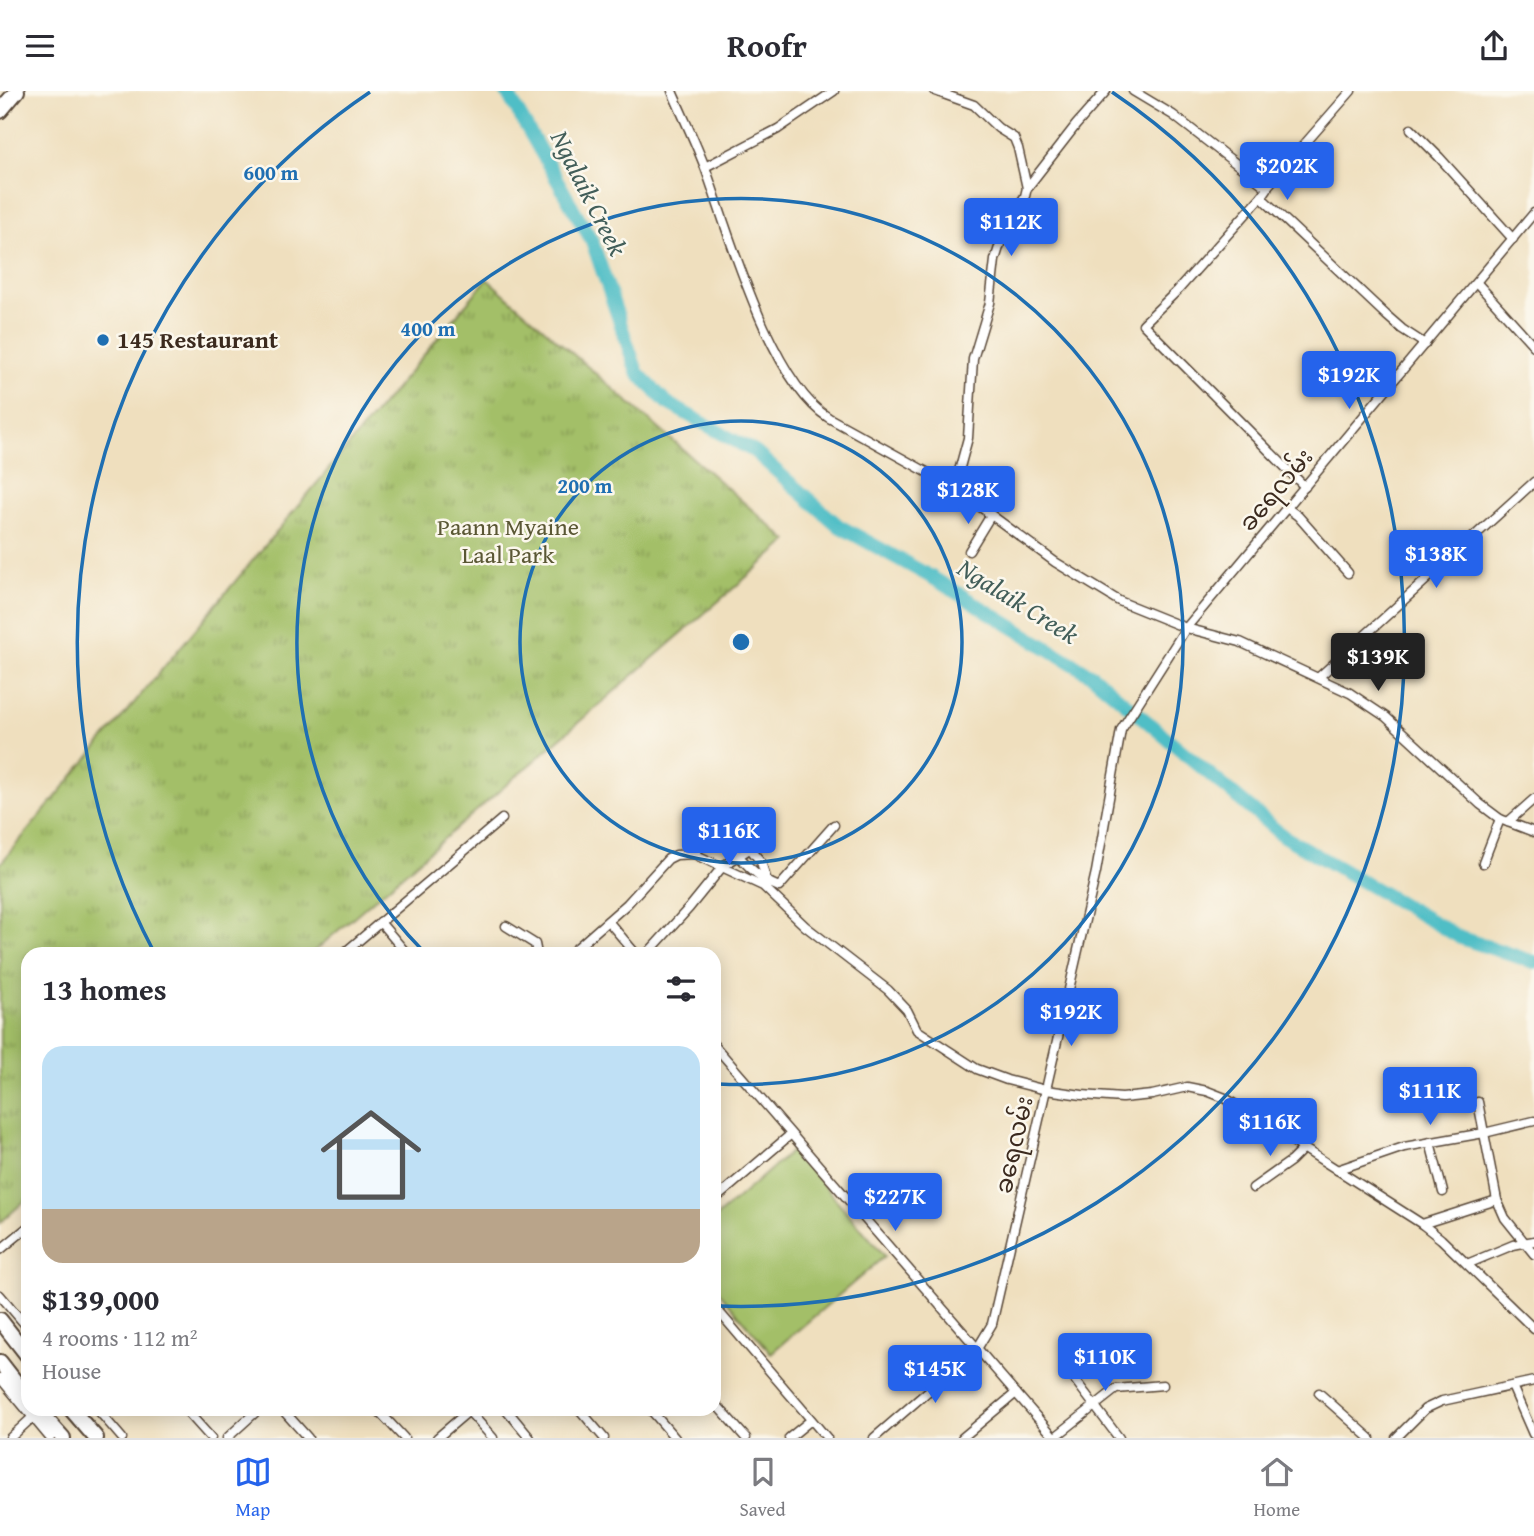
<!DOCTYPE html>
<html lang="en">
<head>
<meta charset="utf-8">
<style>
	body { margin:0; font-family:"Gentium Book Plus","Noto Sans Myanmar",serif; background:#f2f2f3; color:#2b2b33; height:100vh; display:flex; flex-direction:column; font-size:26px; white-space:nowrap }
	* { box-sizing:border-box; margin:0 }
	p { font-size:23px; color:#7c7c81 }
	.icon { flex:none; width:38px; height:38px; fill:none; stroke:currentColor; stroke-width:2; stroke-linecap:round; stroke-linejoin:round }
	.map { position:relative; flex:1; overflow:hidden }
	.panel { position:absolute; left:21px; top:856px; width:700px; height:469px; display:flex; flex-direction:column; background:#fff; border-radius:21px; box-shadow:0 4px 18px #0003 }
	.panel>* { flex:none }
	.price { position:absolute; translate:-50% -60px; padding:0 16px; border-radius:7px; background:#2563eb; color:#fff; font-size:23px; line-height:46px; filter:drop-shadow(0 2px 4px #0008) }
	.price::after { content:''; position:absolute; left:50%; top:42px; width:21px; height:16px; margin-left:-10px; background:inherit; clip-path:polygon(0 0,100% 0,50% 100%) }
	.price.active { background:#222; color:#fff }
	ul { padding:0; list-style:none }
	li { display:grid; align-content:center; gap:14px; height:371px; padding:0 21px }
	li span { display:grid; place-items:center; height:217px; border-radius:21px; color:#555 }
	li>.icon { margin-inline-start:auto }
	span .icon { width:126px; height:126px; fill:#fffc; stroke-width:1 }
	li b { font-size:30px }
	h2 { display:flex; justify-content:space-between; align-items:center; height:84px; padding:0 21px; font-size:30px }
	header { display:flex; justify-content:space-between; align-items:center; height:91px; padding:0 21px; background:#fff; font-size:32px; font-weight:700 }
	.dock { display:flex; justify-content:space-around; align-items:center; height:98px; border-top:2px solid #e1e1e2; background:#fff; font-size:19px; color:#7c7c81 }
	.dock a { display:grid; justify-items:center; gap:4px }
	.dock .active { color:#2563eb }
	.map>svg:first-child { display:block }
</style>
</head>
<body>
<header><svg class="icon" aria-label="menu" viewBox="0 0 24 24"><path d="M4 6h16M4 12h16M4 18h16"/></svg>Roofr<svg class="icon" aria-label="share" viewBox="0 0 24 24"><path d="M12 15V3M7 8l5-5 5 5M5 13v7h14v-7"/></svg></header>
<div class="map">
<svg width="1534" height="1347" viewBox="0 0 1534 1347">
	<defs>
		<pattern id="park-tufts" width="24" height="20" patternUnits="userSpaceOnUse" patternTransform="scale(1.75)"><rect width="24" height="20" fill="#a3bf67"/><path d="M3 7l-1-3M5 7V3M7 7l1-3M15 17l-1-3M17 17v-4M19 17l1-3" fill="none" stroke="#869b54"/></pattern>
	</defs>
	<rect width="100%" height="100%" fill="#fbf7ec"/>
	<filter id="ink" filterUnits="userSpaceOnUse"><feTurbulence type="fractalNoise" baseFrequency=".0143" numOctaves="2"/><feDisplacementMap in="SourceGraphic" scale="14" xChannelSelector="R" yChannelSelector="G"/><feConvolveMatrix kernelMatrix="1 2 1 2 8 2 1 2 1" color-interpolation-filters="sRGB"/></filter>
	<filter id="wash" filterUnits="userSpaceOnUse"><feTurbulence type="fractalNoise" baseFrequency=".00686" numOctaves="4" result="noise"/><feDisplacementMap in="SourceGraphic" scale="28" xChannelSelector="R" yChannelSelector="G"/><feGaussianBlur stdDeviation="1.57" result="paint"/><feColorMatrix in="noise" values="0 0 0 0 0 0 0 0 0 0 0 0 0 0 0 0 0 1.4 0 .05"/><feComposite in="paint" operator="in"/></filter>
	<g filter="url(#wash)">
		<rect width="100%" height="100%" fill="#efdfbe"/>
		<polygon fill="#a3bf67" stroke="#6f7442" stroke-width="2" points="793,1059 885,1165 771,1262 714,1195 714,1128"/>
		<polygon fill="url(#park-tufts)" stroke="#6f7442" stroke-width="2" points="487,188 788,450 311,863 28,863 28,1107 0,1132 0,773"/>
		<g fill="none" stroke-linecap="round" stroke-linejoin="round">
			<polyline stroke="#4fbec6" stroke-width="14" points="506,0 592,150 637,281 667,312 755,361 839,435 933,487 1093,585 1283,745 1461,847 1534,871"/>
		</g>
	</g>
	<g filter="url(#ink)">
		<g fill="none" stroke-linecap="round" stroke-linejoin="round">
			<defs>
				<g id="minor">
					<path d="M672,0C683,26 696,52 706,79C729,143 771,292 829,327L952,395L1055,471L1119,510L1186,537L1240,551L1350,602L1386,626L1480,713L1500,728L1534,741"/>
					<polyline points="935,0 974,14 998,37 1014,47 1018,57 1027,97 1025,105 1005,137 995,169 990,212 973,268 968,347 959,380 952,395"/>
					<polyline points="1133,0 1173,24 1265,95 1267,98 1262,105 1264,109 1386,224 1402,238 1425,253"/>
					<polyline points="1411,38 1439,66 1513,148"/>
					<polyline points="705,76 778,38 834,0"/>
					<polyline points="1267,96 1351,0"/>
					<polyline points="1027,97 1076,34 1106,0"/>
					<polyline points="1262,105 1178,199 1143,233 1305,396"/>
					<polyline points="1477,192 1534,255"/>
					<polyline points="1287,417 1298,425 1348,482"/>
					<polyline points="969,460 991,424"/>
					<polyline points="1319,586 1534,391"/>
					<polyline points="1508,731 1534,708"/>
					<path d="M715,738C733,758 753,786 779,796L834,734"/>
					<polyline points="694,763 715,738 724,732 730,733 761,771 767,790"/>
					<polyline points="1483,772 1500,728"/>
					<polyline points="608,830 636,863"/>
					<polyline points="380,831 407,863"/>
					<polyline points="506,835 535,853 537,863"/>
					<polyline points="343,863 502,728"/>
					<polyline points="570,863 627,813 668,768 676,764 694,763 763,795 805,835 888,899 907,919 917,939 977,978 1007,989 1046,999 1082,1004 1122,1007 1152,1004 1187,996 1207,1000 1225,1007 1422,1133 1441,1148 1534,1238"/>
					<polyline points="647,863 689,817 723,775 751,757"/>
					<polyline points="714,954 1055,1347"/>
					<polyline points="1478,1011 1497,1109 1505,1127 1534,1163"/>
					<polyline points="1430,1051 1443,1101"/>
					<polyline points="1337,1079 1404,1056 1484,1042 1534,1030"/>
					<polyline points="1253,1097 1291,1070 1304,1057"/>
					<polyline points="714,1109 790,1044"/>
					<polyline points="1422,1133 1497,1109"/>
					<polyline points="0,1159 28,1136"/>
					<polyline points="1467,1173 1513,1154 1534,1150"/>
					<polyline points="0,1204 28,1237"/>
					<polyline points="714,1215 827,1347"/>
					<polyline points="1066,1277 1119,1347"/>
					<polyline points="0,1287 50,1347"/>
					<polyline points="1512,1295 1533,1343"/>
					<polyline points="1319,1302 1370,1347"/>
					<polyline points="714,1311 746,1347"/>
					<polyline points="97,1318 122,1347"/>
					<polyline points="185,1318 211,1347"/>
					<polyline points="282,1318 308,1347"/>
					<polyline points="377,1318 404,1347"/>
					<polyline points="467,1318 493,1347"/>
					<polyline points="506,1318 530,1347"/>
					<polyline points="579,1318 604,1347"/>
					<polyline points="650,1318 675,1347"/>
					<polyline points="10,1347 36,1323"/>
					<polyline points="227,1347 259,1318"/>
					<polyline points="437,1347 471,1318"/>
					<polyline points="789,1347 811,1329"/>
					<polyline points="874,1347 977,1258 992,1233 1096,781 1121,639 1186,537 1534,122"/>
					<polyline points="962,1347 1016,1302"/>
					<polyline points="1054,1347 1116,1298 1163,1294"/>
					<polyline points="1396,1347 1425,1318 1442,1310 1534,1290"/>
				</g>
				<g id="primary">
					<polyline points="0,1229 28,1265"/>
					<polyline points="0,1271 28,1307"/>
					<polyline points="37,1318 63,1347"/>
					<polyline points="71,1318 96,1347"/>
				</g>
				<polyline id="trunk" points="0,20 17,0"/>
			</defs>
			<use href="#minor" stroke="#564536" stroke-width="11"/>
			<use href="#primary" stroke="#564536" stroke-width="18"/>
			<use href="#trunk" stroke="#564536" stroke-width="18"/>
			<use href="#minor" stroke="#fff" stroke-width="8"/>
			<use href="#primary" stroke="#fff" stroke-width="14"/>
			<use href="#trunk" stroke="#fff" stroke-width="14"/>
		</g>
	</g>
	<g fill="none" stroke="#1f6fb2" stroke-width="3.5">
		<circle cx="741" cy="551" r="221"/>
		<path d="M425 862A443 443 0 1 1 718 993"/>
		<path d="M155 863A664 664 0 0 1 370 1M1112 1A664 664 0 0 1 718 1215"/>
	</g>
	<circle fill="#1f6fb2" stroke="#fbf7ec" stroke-width="2.5" cx="103" cy="249" r="7"/>
	<g text-anchor="middle" stroke-width="5" stroke-linejoin="round" paint-order="stroke">
		<g font-size="24" font-weight="bold" fill="#3b2a1e" stroke="#fbf7ec" text-anchor="start">
			<text x="117" y="257">145 Restaurant</text>
		</g>
		<g font-size="24" fill="#3b2a1e" stroke="#fbf7ec">
			<text transform="translate(1276 399) rotate(-50)" y="8">ခရေလမ်း</text>
			<text transform="translate(1014 1054) rotate(-77)" y="8">ခရေလမ်း</text>
		</g>
		<g font-size="24" fill="#5a5734" stroke="#fbf7ec">
			<text x="508" y="444">Paann Myaine<tspan x="508" dy="28">Laal Park</tspan></text>
		</g>
		<g font-size="26" font-style="italic" fill="#425e59" stroke="#fbf7ec">
			<text transform="translate(589 102) rotate(63)" y="9">Ngalaik Creek</text>
			<text transform="translate(1018 510) rotate(32)" y="9">Ngalaik Creek</text>
		</g>
	</g>
	<circle cx="741" cy="551" r="10" fill="#1f6fb2" stroke="#fbf7ec" stroke-width="3.5"/>
	<g font-size="21" text-anchor="middle" font-weight="bold" fill="#1f6fb2" stroke="#fbf7ec" stroke-width="5" stroke-linejoin="round" paint-order="stroke">
		<text x="271" y="89">600 m</text>
		<text x="428" y="245">400 m</text>
		<text x="585" y="402">200 m</text>
	</g>
</svg>
<b class="price" style="left:1287px;top:111px">$202K</b>
<b class="price" style="left:1011px;top:167px">$112K</b>
<b class="price" style="left:1349px;top:320px">$192K</b>
<b class="price" style="left:968px;top:435px">$128K</b>
<b class="price" style="left:1436px;top:499px">$138K</b>
<b class="price active" style="left:1378px;top:602px">$139K</b>
<b class="price" style="left:729px;top:776px">$116K</b>
<b class="price" style="left:1071px;top:957px">$192K</b>
<b class="price" style="left:1430px;top:1036px">$111K</b>
<b class="price" style="left:1270px;top:1067px">$116K</b>
<b class="price" style="left:895px;top:1142px">$227K</b>
<b class="price" style="left:1105px;top:1302px">$110K</b>
<b class="price" style="left:935px;top:1314px">$145K</b>
<section class="panel">
<h2>13 homes<svg class="icon" aria-label="filters" viewBox="0 0 24 24"><path d="M4 7h16M4 17h16"/><circle cx="9" cy="7" r="2"/><circle cx="15" cy="17" r="2"/></svg></h2>
<ul>
<li><span style="background:linear-gradient(#bfe0f5 75%,#b9a48a 0)"><svg class="icon" aria-label="home" viewBox="0 0 24 24"><path d="M3 11l9-7 9 7M6 9v11h12V9"/></svg></span><div><b>$139,000</b><p>4 rooms · 112 m²</p><p>House</p></div></li>
</ul>
</section>
</div>
<nav class="dock">
<a class="active"><svg class="icon" aria-label="map" viewBox="0 0 24 24"><path d="M3 6l6-2 6 2 6-2v14l-6 2-6-2-6 2zM9 4v14M15 6v14"/></svg>Map</a>
<a><svg class="icon" aria-label="saved" viewBox="0 0 24 24"><path d="M7 4h10v16l-5-4-5 4z"/></svg>Saved</a>
<a><svg class="icon" aria-label="home" viewBox="0 0 24 24"><path d="M3 11l9-7 9 7M6 9v11h12V9"/></svg>Home</a>
</nav>
</body>
</html>
